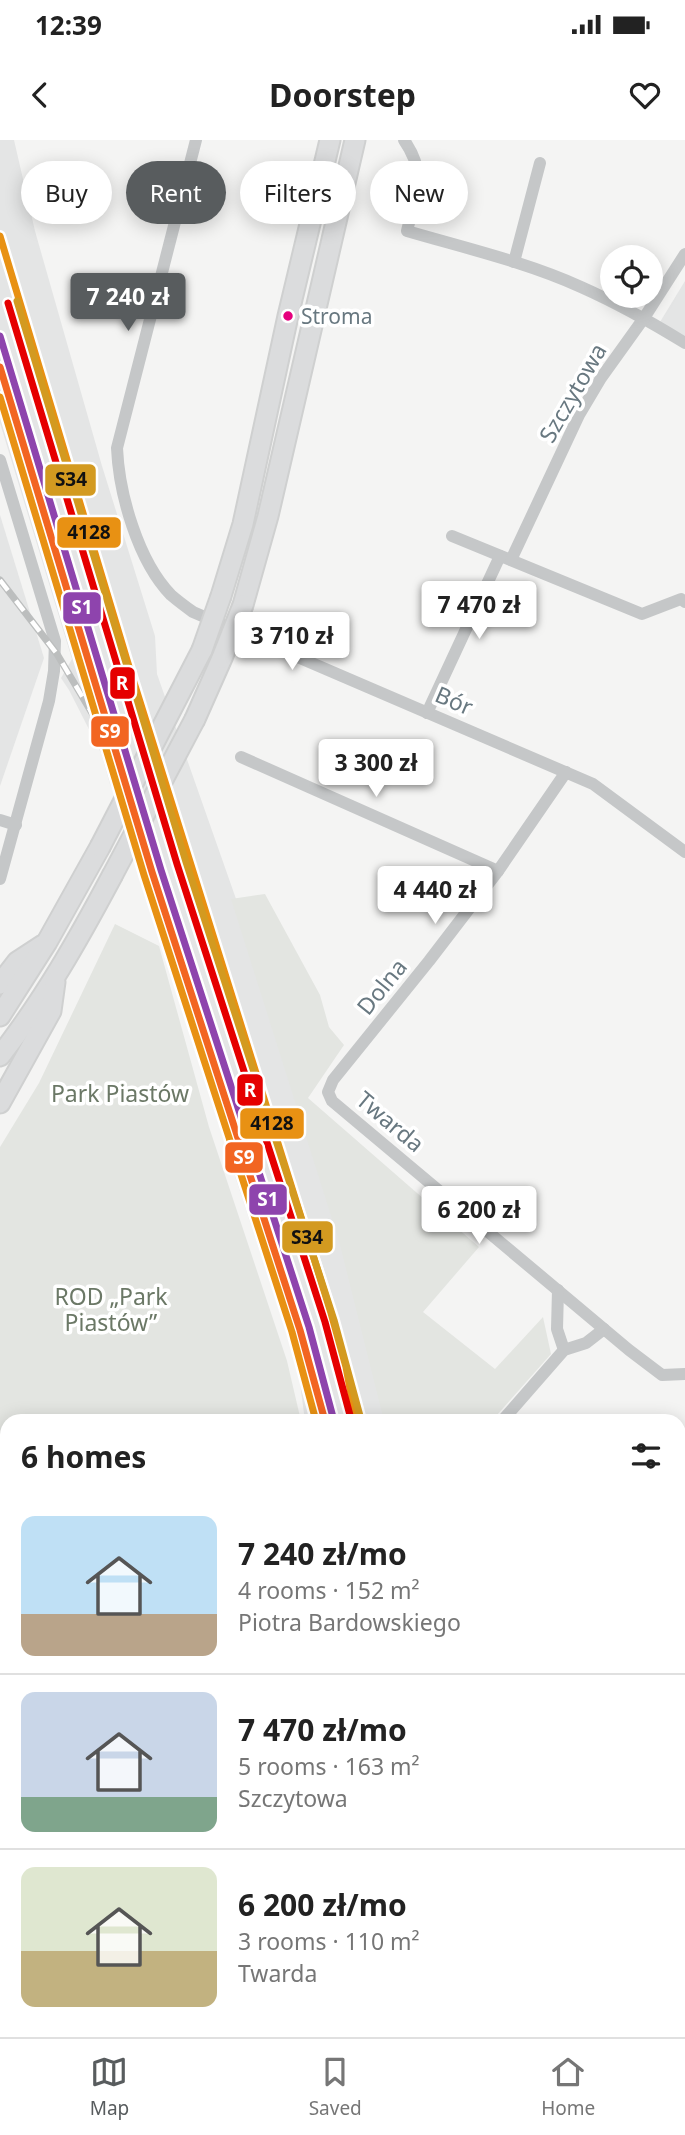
<!DOCTYPE html>
<html lang="en">
<head>
<meta charset="utf-8">
<style>
	body { margin:0; font-family:"Noto Sans",sans-serif; background:#f6f6f6; color:#222; height:100vh; display:flex; flex-direction:column; font-size:26px; white-space:nowrap }
	* { box-sizing:border-box; margin:0 }
	p { font-size:23px; color:#767676 }
	.icon { flex:none; width:38px; height:38px; fill:none; stroke:currentColor; stroke-width:2; stroke-linecap:round; stroke-linejoin:round }
	.map { position:relative; flex:1; overflow:hidden }
	.details { position:absolute; left:0px; top:1274px; width:686px; height:623px; display:flex; flex-direction:column; background:#fff; border-radius:21px 21px 0 0; box-shadow:0 4px 18px #0003 }
	.details>* { flex:none }
	.guide { position:absolute; left:21px; top:21px; width:644px; height:63px; display:flex; gap:14px }
	.tools { position:absolute; left:600px; top:105px; display:grid; gap:14px }
	.tools a { display:grid; place-items:center; width:63px; height:63px; border-radius:50%; background:#fff; box-shadow:0 4px 18px #0003; font-size:35px }
	.price { position:absolute; translate:-50% -60px; padding:0 16px; border-radius:7px; background:#fff; color:#222; font-size:23px; line-height:46px; filter:drop-shadow(0 2px 4px #0008) }
	.price::after { content:''; position:absolute; left:50%; top:42px; width:21px; height:16px; margin-left:-10px; background:inherit; clip-path:polygon(0 0,100% 0,50% 100%) }
	.price.current { background:#585c5e; color:#fff }
	ul { padding:0; list-style:none }
	li { display:flex; align-items:center; gap:21px; height:175px; padding:0 21px }
	li+li { border-top:2px solid #e0e0e0 }
	li span { display:grid; place-items:center; flex:none; width:196px; height:140px; border-radius:14px; color:#555 }
	li>.icon { margin-inline-start:auto }
	span .icon { width:84px; height:84px; fill:#fffc; stroke-width:1 }
	li b { font-size:30px }
	h2 { display:flex; justify-content:space-between; align-items:center; height:84px; padding:0 21px; font-size:30px }
	.chip { padding:0 24px; border-radius:32px; background:#fff; box-shadow:0 4px 18px #0003; font-size:24px; line-height:63px }
	.chip.current { background:#585c5e; color:#fff }
	.status { display:flex; justify-content:space-between; align-items:center; height:49px; padding:0 35px; background:#fff; direction:ltr }
	.status svg { height:19px; fill:currentColor }
	header { display:flex; justify-content:space-between; align-items:center; height:91px; padding:0 21px; background:#fff; font-size:32px; font-weight:700 }
	.tabs { display:flex; justify-content:space-around; align-items:center; height:98px; border-top:2px solid #e0e0e0; background:#fff; font-size:19px; color:#767676 }
	.tabs a { display:grid; justify-items:center; gap:4px }
	.tabs .current { color:#585c5e }
	.map>svg:first-child { display:block }
</style>
</head>
<body>
<div class="status"><b>12:39</b><svg viewBox="0 0 49 12"><path d="M0 12V9h3v3zM5 12V6h3v6zM10 12V3h3v9zM15 12V0h3v12zM26 1h20v11H26zM47 4h2v5h-2z"/></svg></div>
<header><svg class="icon" aria-label="back" viewBox="0 0 24 24"><path d="M15 5l-7 7 7 7"/></svg>Doorstep<svg class="icon" aria-label="heart" viewBox="0 0 24 24"><path d="M12 20l-8-8c-3-5 5-10 8-4 3-6 11-1 8 4z"/></svg></header>
<div class="map">
<svg width="685" height="1897" viewBox="0 0 685 1897">
	<rect width="100%" height="100%" fill="#f4f4f3"/>
	<g fill="#e4e5e5">
		<polygon points="0,0 14,0 35,91 102,326 155,496 157,534 300,941 394,1281 305,1281 298,1228 232,1027 153,756 110,644 101,613 69,550 61,538 72,519 0,283"/>
		<polygon points="685,141 685,197 660,182"/>
		<polygon points="0,375 44,518 0,646"/>
		<polygon points="679,1884 685,1887 685,1897 362,1897 362,1890 679,1890"/>
	</g>
	<g fill="#e3e5e1">
		<polygon points="265,754 320,855 329,887 344,905 308,958 479,1107 423,1172 495,1229 543,1177 551,1214 497,1275 496,1281 384,1281 339,1101 231,759"/>
		<polygon points="115,784 159,806 209,987 287,1221 301,1281 7,1281 7,1411 0,1413 0,1007 39,943"/>
		<polygon points="7,1471 7,1812 0,1816 0,1474"/>
		<polygon points="679,1594 685,1597 685,1887 679,1884"/>
		<polygon points="43,1890 362,1890 362,1897 30,1897"/>
	</g>
	<g fill="none" stroke-linecap="round" stroke-linejoin="round">
		<defs>
			<g id="primary">
				<polyline points="221,456 243,384 288,176 330,0"/>
				<polyline points="243,465 268,376 355,0"/>
				<polyline points="195,579 222,518"/>
				<polyline points="143,624 202,510"/>
				<polyline points="0,844 17,822 43,805"/>
				<polyline points="0,876 47,802 100,707"/>
				<path d="M0,916C44,860 79,798 112,736"/>
				<polyline points="0,963 51,871 55,842"/>
			</g>
		</defs>
		<use href="#primary" stroke="#cfd0d0" stroke-width="23"/>
		<g stroke="#c5c7c8" stroke-width="12">
			<path d="M196,0L117,308C119,354 138,421 171,455C178,461 186,467 193,472L593,644L685,712"/>
			<path d="M404,0C428,35 416,53 407,91C465,108 526,122 581,147C617,163 651,182 685,203"/>
			<polyline points="514,122 540,23"/>
			<polyline points="0,320 55,501 54,531 49,561 0,739"/>
			<polyline points="452,396 642,474 681,459 685,462"/>
			<polyline points="511,420 579,275 601,238 644,178 685,114"/>
			<polyline points="427,573 500,416"/>
			<polyline points="241,617 498,731"/>
			<polyline points="566,632 498,731 429,821 333,940 328,952 332,961 629,1210 662,1235 685,1234"/>
			<polyline points="0,680 16,685"/>
			<polyline points="558,1150 557,1189 564,1210"/>
			<polyline points="502,1281 564,1210 586,1203 604,1189"/>
		</g>
		<use href="#primary" stroke="#dbdcdd" stroke-width="19"/>
		<defs>
			<g id="rail">
				<polyline points="0,227 153,734 299,1191 324,1281"/>
				<polyline points="0,440 57,514 102,590"/>
				<polyline points="386,1897 387,1890"/>
			</g>
		</defs>
		<use href="#rail" stroke="#bcbebe" stroke-width="7"/>
		<use href="#rail" stroke="#fff" stroke-width="4.5" stroke-dasharray="13" stroke-linecap="butt"/>
		<defs>
			<g id="primary-bridge">
				<polyline points="202,510 221,456"/>
				<polyline points="222,518 243,465"/>
				<polyline points="100,707 143,624"/>
				<polyline points="112,736 195,579"/>
			</g>
		</defs>
		<use href="#primary-bridge" stroke="#cfd0d0" stroke-width="23" stroke-linecap="butt"/>
		<use href="#primary-bridge" stroke="#dbdcdd" stroke-width="19"/>
		<defs>
			<polyline id="rail-1" points="0,96 127,520 331,1173 346,1227 356,1281"/>
			<polyline id="rail-2" points="0,196 161,730 309,1187 334,1281"/>
			<polyline id="rail-3" points="8,163 177,724 325,1182 351,1279"/>
			<polyline id="rail-4" points="0,227 152,732 300,1190 325,1281"/>
			<polyline id="rail-5" points="17,161 186,722 334,1180 360,1276"/>
			<polyline id="rail-6" points="0,257 144,735 292,1192 316,1281"/>
		</defs>
		<use href="#rail-1" stroke="#fff" stroke-width="12"/>
		<use href="#rail-2" stroke="#fff" stroke-width="12"/>
		<use href="#rail-3" stroke="#fff" stroke-width="12"/>
		<use href="#rail-4" stroke="#fff" stroke-width="12"/>
		<use href="#rail-5" stroke="#fff" stroke-width="12"/>
		<use href="#rail-6" stroke="#fff" stroke-width="12"/>
		<use href="#rail-1" stroke="#e89113" stroke-width="7"/>
		<use href="#rail-2" stroke="#8e44ad" stroke-width="7"/>
		<use href="#rail-3" stroke="#e50000" stroke-width="7"/>
		<use href="#rail-4" stroke="#f26522" stroke-width="7"/>
		<use href="#rail-5" stroke="#d39a20" stroke-width="7"/>
		<use href="#rail-6" stroke="#e89113" stroke-width="7"/>
	</g>
	<circle fill="#e5007d" stroke="#fff" stroke-width="2.5" cx="288" cy="176" r="6"/>
	<g text-anchor="middle" stroke-width="7" stroke-linejoin="round" paint-order="stroke">
		<g font-size="21" fill="#687880" stroke="#fff" text-anchor="start">
			<text x="301" y="184">Stroma</text>
		</g>
		<g font-size="23" fill="#687880" stroke="#fff">
			<text transform="translate(573 253) rotate(-60)" y="8">Szczytowa</text>
			<text transform="translate(454 561) rotate(23)" y="8">Bór</text>
			<text transform="translate(382 847) rotate(-51)" y="8">Dolna</text>
			<text transform="translate(390 982) rotate(40)" y="8">Twarda</text>
		</g>
		<g font-size="23" fill="#6b7866" stroke="#fff">
			<text x="120" y="962">Park Piastów</text>
			<text x="111" y="1165">ROD „Park<tspan x="111" dy="26">Piastów”</tspan></text>
		</g>
	</g>
	<g stroke="#fff" stroke-width="2.5">
		<rect x="44" y="323" width="53" height="34" rx="7" fill="#d39a20"/>
		<rect x="56" y="376" width="66" height="33" rx="7" fill="#e89113"/>
		<rect x="62" y="451" width="40" height="34" rx="7" fill="#8e44ad"/>
		<rect x="109" y="526" width="27" height="34" rx="7" fill="#e50000"/>
		<rect x="90" y="575" width="40" height="33" rx="7" fill="#f26522"/>
		<rect x="236" y="933" width="28" height="34" rx="7" fill="#e50000"/>
		<rect x="239" y="967" width="66" height="33" rx="7" fill="#e89113"/>
		<rect x="224" y="1001" width="40" height="33" rx="7" fill="#f26522"/>
		<rect x="248" y="1043" width="40" height="33" rx="7" fill="#8e44ad"/>
		<rect x="281" y="1080" width="53" height="34" rx="7" fill="#d39a20"/>
	</g>
	<g font-size="19" text-anchor="middle" font-weight="bold" fill="#fff">
		<text x="82" y="474">S1</text>
		<text x="122" y="550">R</text>
		<text x="110" y="598">S9</text>
		<text x="250" y="957">R</text>
		<text x="244" y="1024">S9</text>
		<text x="268" y="1066">S1</text>
	</g>
	<g font-size="19" text-anchor="middle" font-weight="bold" fill="#111">
		<text x="71" y="346">S34</text>
		<text x="89" y="399">4128</text>
		<text x="272" y="990">4128</text>
		<text x="307" y="1104">S34</text>
	</g>
</svg>
<div class="tools">
<a><svg class="icon" aria-label="locate" viewBox="0 0 24 24"><circle cx="12" cy="12" r="6"/><path d="M12 2v4M12 18v4M2 12h4M18 12h4"/></svg></a>
</div>
<b class="price current" style="left:128px;top:193px">7 240 zł</b>
<b class="price" style="left:479px;top:501px">7 470 zł</b>
<b class="price" style="left:292px;top:532px">3 710 zł</b>
<b class="price" style="left:376px;top:659px">3 300 zł</b>
<b class="price" style="left:435px;top:786px">4 440 zł</b>
<b class="price" style="left:479px;top:1106px">6 200 zł</b>
<div class="guide">
<a class="chip">Buy</a>
<a class="chip current">Rent</a>
<a class="chip">Filters</a>
<a class="chip">New</a>
</div>
<section class="details">
<h2>6 homes<svg class="icon" aria-label="filters" viewBox="0 0 24 24"><path d="M4 7h16M4 17h16"/><circle cx="9" cy="7" r="2"/><circle cx="15" cy="17" r="2"/></svg></h2>
<ul>
<li><span style="background:linear-gradient(#bfe0f5 70%,#b9a48a 0)"><svg class="icon" aria-label="home" viewBox="0 0 24 24"><path d="M3 11l9-7 9 7M6 9v11h12V9"/></svg></span><div><b>7 240 zł/mo</b><p>4 rooms · 152 m²</p><p>Piotra Bardowskiego</p></div></li>
<li><span style="background:linear-gradient(#c9d6e8 75%,#7fa58c 0)"><svg class="icon" aria-label="home" viewBox="0 0 24 24"><path d="M3 11l9-7 9 7M6 9v11h12V9"/></svg></span><div><b>7 470 zł/mo</b><p>5 rooms · 163 m²</p><p>Szczytowa</p></div></li>
<li><span style="background:linear-gradient(#dfe7d0 60%,#c2b280 0)"><svg class="icon" aria-label="home" viewBox="0 0 24 24"><path d="M3 11l9-7 9 7M6 9v11h12V9"/></svg></span><div><b>6 200 zł/mo</b><p>3 rooms · 110 m²</p><p>Twarda</p></div></li>
</ul>
</section>
</div>
<nav class="tabs">
<a class="current"><svg class="icon" aria-label="map" viewBox="0 0 24 24"><path d="M3 6l6-2 6 2 6-2v14l-6 2-6-2-6 2zM9 4v14M15 6v14"/></svg>Map</a>
<a><svg class="icon" aria-label="saved" viewBox="0 0 24 24"><path d="M7 4h10v16l-5-4-5 4z"/></svg>Saved</a>
<a><svg class="icon" aria-label="home" viewBox="0 0 24 24"><path d="M3 11l9-7 9 7M6 9v11h12V9"/></svg>Home</a>
</nav>
</body>
</html>
